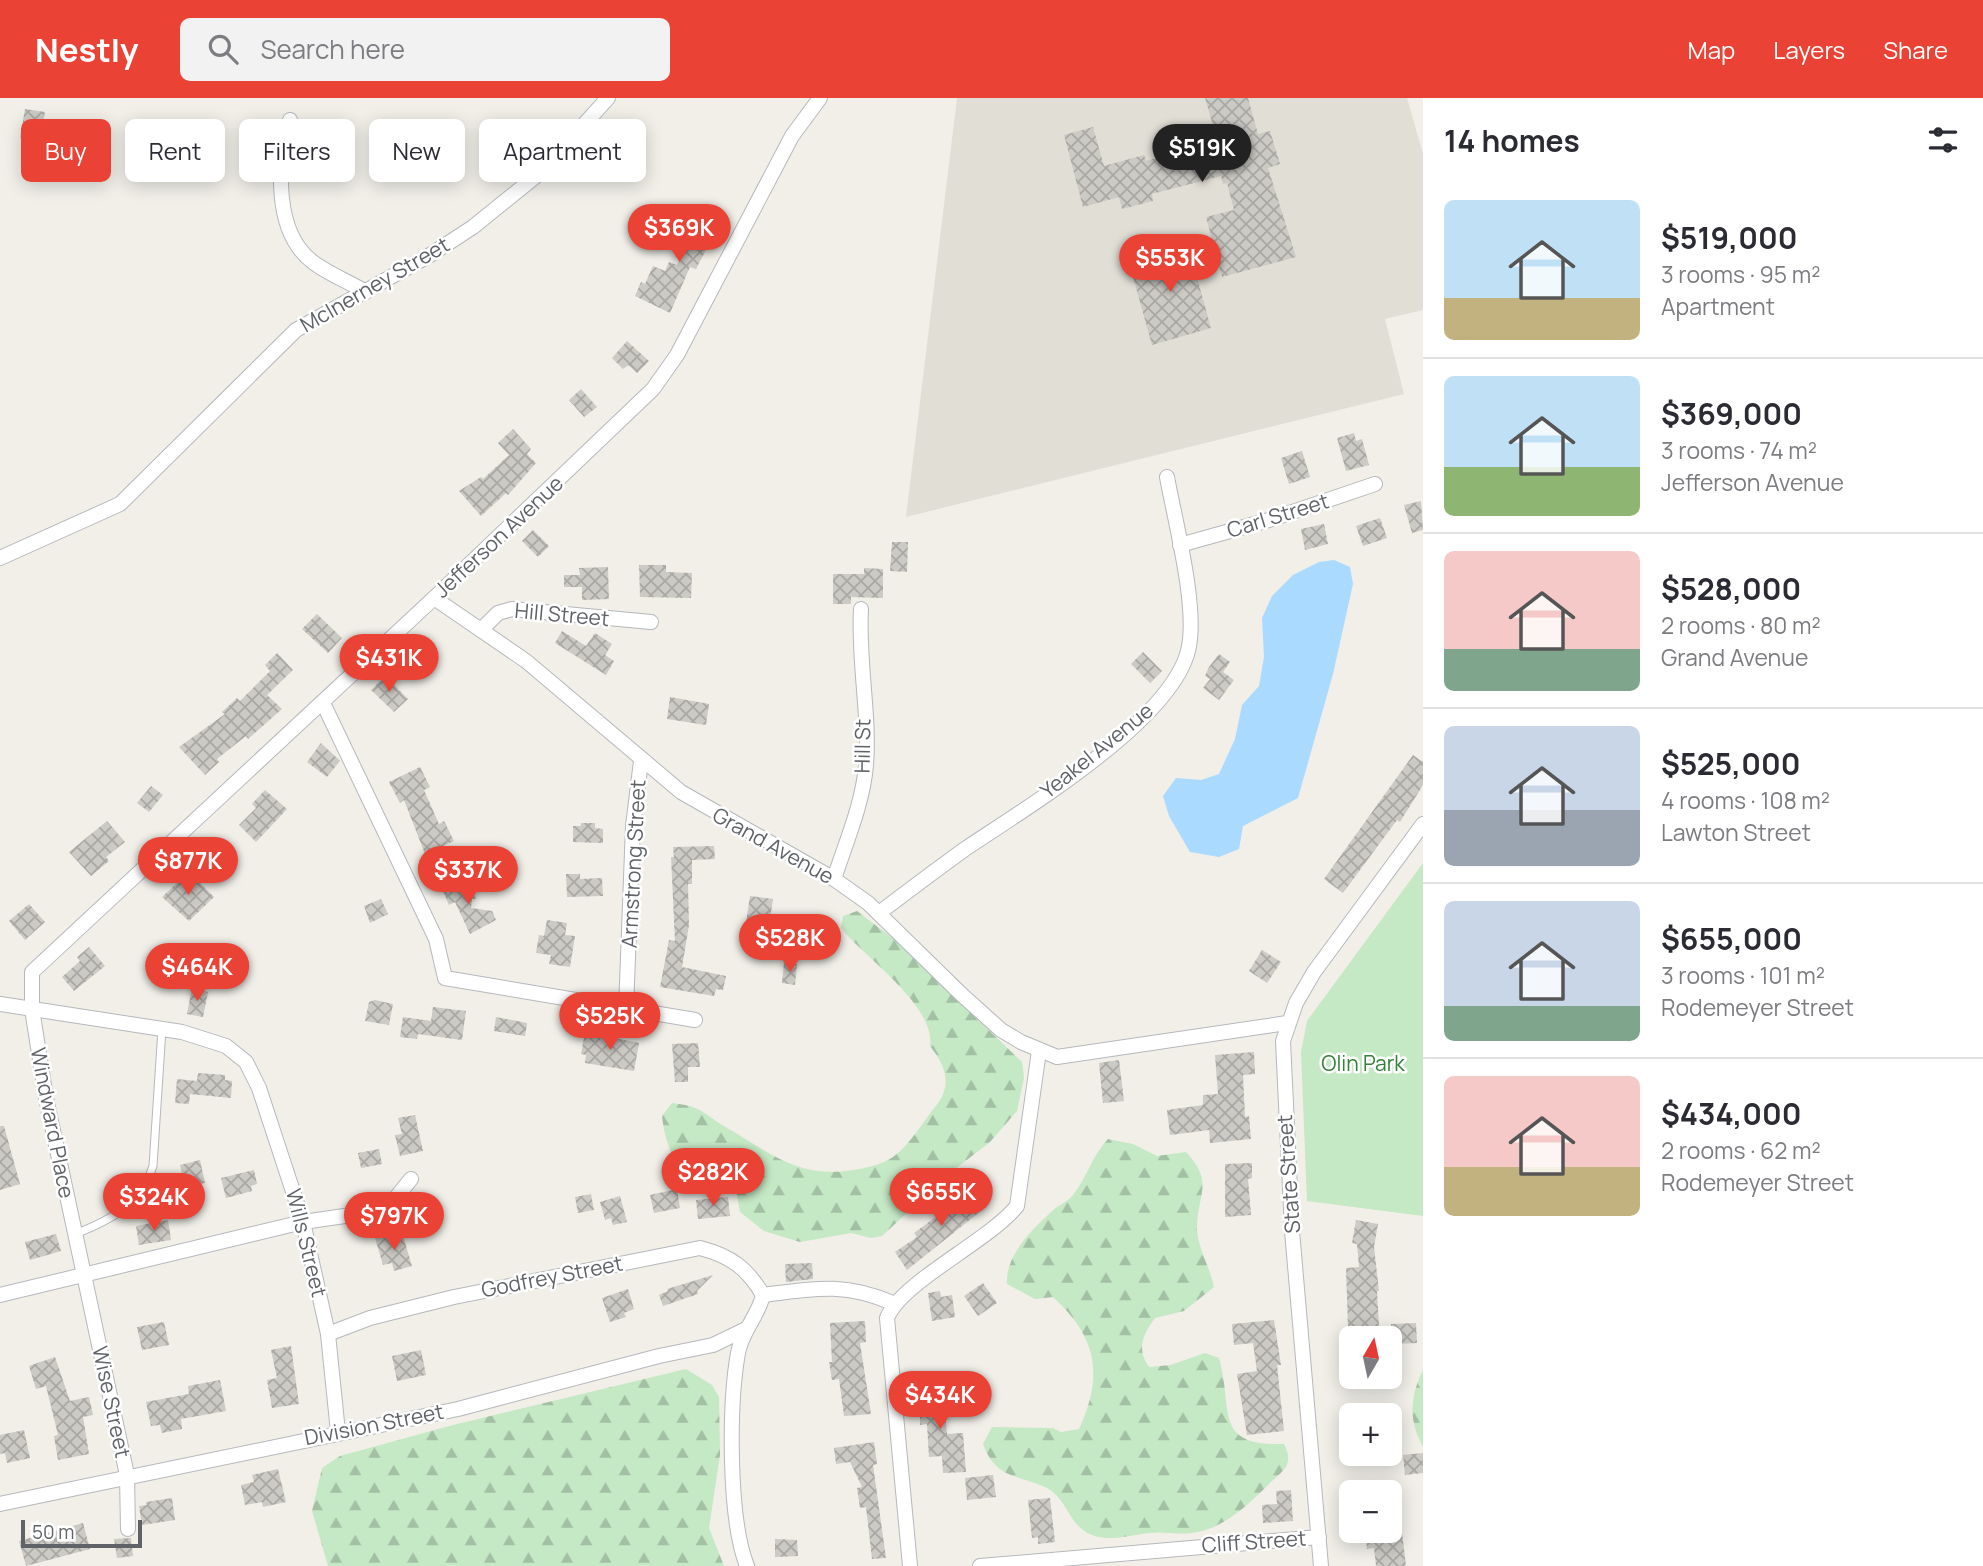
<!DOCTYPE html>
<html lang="en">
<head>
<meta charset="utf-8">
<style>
	body { margin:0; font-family:Manrope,sans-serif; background:#f2f2f3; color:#2b2b33; height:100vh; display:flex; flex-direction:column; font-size:26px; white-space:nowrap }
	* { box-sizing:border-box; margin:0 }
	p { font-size:23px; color:#7c7c81 }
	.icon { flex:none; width:38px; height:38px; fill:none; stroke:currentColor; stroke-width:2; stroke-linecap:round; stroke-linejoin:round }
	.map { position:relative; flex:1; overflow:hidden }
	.drawer { display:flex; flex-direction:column; background:#fff; width:560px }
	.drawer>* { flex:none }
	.hud { position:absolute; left:21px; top:21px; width:665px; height:63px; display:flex; gap:14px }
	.needle { width:46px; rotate:9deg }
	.controls { position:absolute; left:1339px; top:1228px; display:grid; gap:14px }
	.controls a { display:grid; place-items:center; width:63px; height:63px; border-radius:10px; background:#fff; box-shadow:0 4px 18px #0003; font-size:35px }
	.scale { position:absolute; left:21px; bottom:18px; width:121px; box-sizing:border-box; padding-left:7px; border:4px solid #5f6368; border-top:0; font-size:19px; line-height:24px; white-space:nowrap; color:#5f6368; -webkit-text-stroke:5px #fff; paint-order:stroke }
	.price { position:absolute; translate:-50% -60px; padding:0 16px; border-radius:24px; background:#ea4335; color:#fff; font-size:23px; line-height:46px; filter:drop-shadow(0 2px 4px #0008) }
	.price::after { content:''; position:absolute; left:50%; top:42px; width:21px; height:16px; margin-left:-10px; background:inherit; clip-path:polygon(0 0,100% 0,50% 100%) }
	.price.current { background:#222; color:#fff }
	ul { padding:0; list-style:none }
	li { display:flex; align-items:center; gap:21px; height:175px; padding:0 21px }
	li+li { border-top:2px solid #e1e1e2 }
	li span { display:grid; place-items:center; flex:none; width:196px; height:140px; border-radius:10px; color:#555 }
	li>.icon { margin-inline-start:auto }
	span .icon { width:84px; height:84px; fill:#fffc; stroke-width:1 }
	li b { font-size:30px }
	h2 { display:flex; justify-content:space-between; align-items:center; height:84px; padding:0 21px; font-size:30px }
	.pill { padding:0 24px; border-radius:10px; background:#fff; box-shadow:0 4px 18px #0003; font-size:24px; line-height:63px }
	.pill.current { background:#ea4335; color:#fff }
	header { display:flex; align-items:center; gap:42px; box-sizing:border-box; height:98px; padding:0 35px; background:#ea4335; color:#fff }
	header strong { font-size:33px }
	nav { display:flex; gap:38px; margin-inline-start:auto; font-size:24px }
	.search { width:490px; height:63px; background:#f2f2f3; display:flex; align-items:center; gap:18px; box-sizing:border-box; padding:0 24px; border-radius:10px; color:#7c7c81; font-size:26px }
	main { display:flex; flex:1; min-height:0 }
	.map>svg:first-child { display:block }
</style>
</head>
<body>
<header>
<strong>Nestly</strong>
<div class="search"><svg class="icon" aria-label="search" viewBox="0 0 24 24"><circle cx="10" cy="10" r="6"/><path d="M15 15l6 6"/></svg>Search here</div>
<nav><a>Map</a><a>Layers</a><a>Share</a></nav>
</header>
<main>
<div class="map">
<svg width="1423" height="1468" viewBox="0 0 1423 1468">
	<defs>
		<pattern id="forest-firs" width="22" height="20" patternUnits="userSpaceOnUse" patternTransform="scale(1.75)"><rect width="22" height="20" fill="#c5e8c5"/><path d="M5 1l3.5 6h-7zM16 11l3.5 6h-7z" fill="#a3c0a4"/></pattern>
		<pattern id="building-cross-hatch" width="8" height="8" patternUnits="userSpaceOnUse" patternTransform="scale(1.75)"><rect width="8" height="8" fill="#cccac5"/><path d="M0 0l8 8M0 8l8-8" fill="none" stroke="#a9a8a4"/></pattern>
	</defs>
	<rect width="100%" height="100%" fill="#f1efe8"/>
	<polygon fill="#e1ded6" points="957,0 1407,0 1423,56 1423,212 1385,221 1404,296 906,419"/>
	<g fill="url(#forest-firs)">
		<path d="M857,813L895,842L1022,964L1024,980L1017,1013L990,1044L950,1075L882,1138L871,1140L851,1135L800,1144L764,1133L740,1114L734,1081C722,1072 711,1077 697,1075C672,1074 664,1037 662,1018L672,1005C703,1008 704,1017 729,1031C771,1056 801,1081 853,1072C867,1070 881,1067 893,1059C909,1048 923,1024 935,1009C953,988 946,968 930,948C936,908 865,860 841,830L843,818Z"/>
		<path d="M1108,1041L1133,1046L1157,1058L1186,1054C1215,1085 1197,1095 1197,1131C1198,1151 1210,1169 1214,1189L1184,1213L1155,1220C1143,1236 1136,1251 1149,1269L1171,1267L1205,1255L1219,1260C1234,1313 1212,1348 1284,1346C1294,1366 1285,1371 1271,1384C1249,1406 1224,1431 1192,1435C1178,1437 1164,1433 1149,1435C1131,1437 1110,1444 1092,1437C1068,1428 1068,1400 1045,1389C1016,1376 996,1381 983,1346L992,1329L1053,1330L1061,1334L1079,1331C1104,1277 1097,1239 1053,1199L1035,1201L1007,1186C1005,1157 1032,1132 1052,1113C1058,1107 1068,1104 1073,1097C1088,1078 1091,1059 1108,1041Z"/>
		<polygon points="686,1271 712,1287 719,1299 720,1357 709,1430 724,1468 328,1468 312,1413 322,1370 340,1358 453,1327"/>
		<path d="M1423,1272V1349C1408,1322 1410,1298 1423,1272Z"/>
	</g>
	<polygon fill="#c5e8c5" points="1423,765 1423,1118 1307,1103 1301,954 1307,923"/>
	<polygon fill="#aadaff" points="1334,462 1350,469 1353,486 1333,576 1298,700 1243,728 1239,751 1219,759 1190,754 1169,718 1163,698 1176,680 1201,682 1219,676 1235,641 1242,607 1259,588 1264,559 1262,520 1272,498 1293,477 1319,464"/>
	<g fill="url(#building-cross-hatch)">
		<polygon points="1205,0 1248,0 1258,36 1270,33 1280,66 1268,70 1296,159 1222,179 1206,119 1234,112 1227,85 1223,86 1221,78 1152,96 1153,103 1122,111 1119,99 1083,109 1064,37 1093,29 1104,68 1144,57 1146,63 1186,52 1185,46 1216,38"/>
		<polygon points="25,11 45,14 43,25 55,27 51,45 20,40"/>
		<polygon points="688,110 719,127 696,171 690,169 670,215 635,198 641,184 645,186 653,168 665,173 669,164 677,167 692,135 680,124"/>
		<polygon points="1187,144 1211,230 1152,247 1128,161"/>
		<polygon points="627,243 649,263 637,275 628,267 623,271 612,260"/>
		<polygon points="581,291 597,309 584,319 569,302"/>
		<polygon points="513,331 531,351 527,356 536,365 508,397 506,395 481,418 459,393 481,379 483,381 509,357 498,345"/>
		<polygon points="1354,335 1356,343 1362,341 1369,367 1346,373 1337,340"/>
		<polygon points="1302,353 1310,379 1289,386 1281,360"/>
		<polygon points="1421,403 1423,432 1412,435 1404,407"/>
		<polygon points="1380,420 1387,440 1363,448 1356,428"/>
		<polygon points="1324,426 1328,446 1305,452 1301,431"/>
		<polygon points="533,432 549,448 538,459 522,443"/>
		<polygon points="892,444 908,444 907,474 890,473"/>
		<polygon points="639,467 666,467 666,474 692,475 691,500 640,499"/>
		<polygon points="608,469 609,501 582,502 582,489 564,489 564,477 580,477 579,470"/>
		<polygon points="864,470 883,471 883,500 851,499 851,506 833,506 833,476 864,476"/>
		<polygon points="317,516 342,540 328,555 302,531"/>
		<polygon points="562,533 586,548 595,535 612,546 605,557 614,563 606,577 555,545"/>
		<polygon points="1143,554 1162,573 1150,585 1131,566"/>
		<polygon points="277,555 293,572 267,597 282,611 248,641 246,638 217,661 219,664 205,677 179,649 225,616 222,614 237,600 240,603 270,573 265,567"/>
		<polygon points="1219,556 1230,564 1223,574 1234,582 1219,602 1203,590 1210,581 1205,578 1209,569"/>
		<polygon points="385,578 408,601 394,614 371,592"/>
		<polygon points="670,599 709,606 706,627 667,621"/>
		<polygon points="321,645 340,663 327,679 307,664"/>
		<polygon points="1413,657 1423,664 1423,687 1400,724 1397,722 1343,795 1324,781"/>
		<polygon points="420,669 430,689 424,692 439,726 444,723 454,743 425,756 404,702 400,705 389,684"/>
		<polygon points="151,688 163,697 149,714 137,705"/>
		<polygon points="265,692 287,711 256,744 239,727 256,710 252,706"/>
		<polygon points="107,723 125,744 106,759 109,763 91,778 69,754"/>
		<polygon points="581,725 595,725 595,730 603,731 603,745 573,744 573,728 581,728"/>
		<polygon points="714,748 715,761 692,762 692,786 688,786 689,827 682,869 726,878 723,892 716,891 714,898 660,889 669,842 675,843 671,759 674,759 673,749"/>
		<polygon points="189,774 214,799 189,823 162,799"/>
		<polygon points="566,776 580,776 580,781 602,780 603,798 567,799"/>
		<polygon points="467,780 476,801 472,801 471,810 492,813 496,822 470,836 455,804 449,807 442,791"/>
		<polygon points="750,798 773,801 768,835 745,831"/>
		<polygon points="381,801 388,816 370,825 364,808"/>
		<polygon points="29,806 45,824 25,842 9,823"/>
		<polygon points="547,822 567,825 565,837 575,838 570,869 549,866 551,857 536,855 539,837 544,838"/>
		<polygon points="759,838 783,841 781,859 757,855"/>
		<polygon points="89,849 105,868 74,893 62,879 80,863 77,859"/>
		<polygon points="1262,852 1281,864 1267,885 1249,873"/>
		<polygon points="784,865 797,866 795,887 782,885"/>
		<polygon points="192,890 208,894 203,919 187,916"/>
		<polygon points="375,902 393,906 389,927 365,923 369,904"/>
		<polygon points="433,909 466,913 462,942 418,936 417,941 400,939 403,919 431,923"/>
		<polygon points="496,919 527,925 525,938 494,933"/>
		<polygon points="585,934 639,945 634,973 585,965 586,957 581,956"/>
		<polygon points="698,945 700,969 688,969 688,984 675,984 672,946"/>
		<polygon points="1254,954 1255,976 1243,977 1245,1019 1249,1018 1251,1041 1210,1045 1209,1032 1170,1037 1167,1012 1203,1007 1203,997 1218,996 1215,957"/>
		<polygon points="1119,962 1124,1003 1103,1005 1099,965"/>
		<polygon points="198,975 225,977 225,982 232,983 231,1000 190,996 189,1006 175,1005 177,981 197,983"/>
		<polygon points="415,1017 423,1053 400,1058 395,1037 402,1036 398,1020"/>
		<polygon points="0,1028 4,1028 20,1086 0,1092"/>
		<polygon points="379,1051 382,1066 361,1070 358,1055"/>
		<polygon points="200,1062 205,1085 185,1089 180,1067"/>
		<polygon points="1252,1065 1252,1080 1248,1081 1251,1117 1225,1119 1225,1066"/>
		<polygon points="254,1072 257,1086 251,1088 252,1093 226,1100 221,1080"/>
		<polygon points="970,1089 986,1109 907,1172 895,1154 917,1139 914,1135 956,1104 953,1101"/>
		<polygon points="677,1091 680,1110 654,1115 650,1097"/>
		<polygon points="591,1096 594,1112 578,1115 575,1099"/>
		<polygon points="620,1098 627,1124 613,1127 611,1120 605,1122 600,1104"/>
		<polygon points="728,1099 730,1118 698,1121 696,1102"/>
		<polygon points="168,1122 171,1142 139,1147 136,1128"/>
		<polygon points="1356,1122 1378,1126 1374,1149 1379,1193 1377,1193 1379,1228 1348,1229 1346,1170 1359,1169 1357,1146 1352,1145"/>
		<polygon points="391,1135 393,1141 403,1138 412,1168 394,1173 392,1165 383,1167 375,1140"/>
		<polygon points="56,1136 61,1153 30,1162 25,1144"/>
		<polygon points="812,1165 813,1181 786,1184 785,1166"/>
		<polygon points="713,1177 697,1193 698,1196 663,1208 659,1197 668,1193 667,1191"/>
		<polygon points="983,1185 997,1205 978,1218 964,1198"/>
		<polygon points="628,1191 634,1211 624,1215 626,1219 610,1224 602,1200"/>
		<polygon points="940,1193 941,1199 952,1197 955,1219 932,1223 928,1195"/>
		<polygon points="1274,1222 1281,1267 1277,1267 1284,1333 1247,1337 1237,1276 1257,1273 1253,1245 1234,1247 1232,1226"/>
		<polygon points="865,1223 866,1244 860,1245 871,1316 844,1318 839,1281 832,1282 829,1264 832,1264 830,1225"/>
		<polygon points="164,1224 169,1247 142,1252 137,1229"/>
		<polygon points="1416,1225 1417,1245 1392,1246 1391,1226"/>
		<polygon points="291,1248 299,1306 272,1310 267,1282 277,1280 271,1252"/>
		<polygon points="421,1252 426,1277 397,1283 392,1258"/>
		<polygon points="55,1259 70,1303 89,1299 93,1317 83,1319 89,1356 58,1362 54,1338 58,1337 46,1288 36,1291 29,1268"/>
		<polygon points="220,1282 226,1313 181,1321 182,1331 162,1335 160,1327 151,1328 146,1304 189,1296 188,1288"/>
		<polygon points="933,1287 934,1297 939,1296 940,1303 944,1303 947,1336 963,1335 966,1374 943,1375 942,1358 929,1359 927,1326 920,1327 920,1318 916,1318 915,1298 920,1298 919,1288"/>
		<polygon points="24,1332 30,1360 7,1365 5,1355 0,1356 0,1337"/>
		<polygon points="874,1344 877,1366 873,1367 886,1460 872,1461 866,1409 860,1410 857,1390 862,1389 850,1364 836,1366 834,1350"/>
		<polygon points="1423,1355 1423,1375 1405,1377 1403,1357"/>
		<polygon points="278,1371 286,1404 263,1409 262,1404 245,1407 241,1387 254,1384 252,1377"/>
		<polygon points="993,1377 996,1399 967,1402 965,1380"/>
		<polygon points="1291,1392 1293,1423 1263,1425 1262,1407 1277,1406 1276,1393"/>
		<polygon points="172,1400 175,1422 142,1427 139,1408 147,1407 146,1404"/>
		<polygon points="1050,1400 1055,1444 1038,1446 1038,1439 1032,1440 1028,1402"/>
		<polygon points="1390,1400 1398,1400 1406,1468 1376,1468 1374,1450 1367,1451 1365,1433 1390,1433"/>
		<polygon points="83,1425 90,1451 26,1468 19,1443"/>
		<polygon points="131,1440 133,1458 117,1460 114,1441"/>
		<polygon points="775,1441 797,1442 798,1458 775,1459"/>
	</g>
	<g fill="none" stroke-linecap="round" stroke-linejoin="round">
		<defs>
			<path id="service" d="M75,1136C111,1122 140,1107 153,1068L162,931"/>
			<g id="minor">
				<path d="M290,22C277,65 273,135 314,165C329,176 349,184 366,194"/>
				<polyline points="1180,447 1269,422 1375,386"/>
				<polyline points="0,460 120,406 296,232 430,157 473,129 541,74 608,0"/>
				<polyline points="434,500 526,563 681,694 834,781 868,805 961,896 1001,932 1021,944 1057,959 1287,925"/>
				<polyline points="481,532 498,515 512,511 651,524"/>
				<polyline points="323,605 436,841 445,880 695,922"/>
				<path d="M834,781C846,744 863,705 866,667C870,616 858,565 861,511"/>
				<path d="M879,815C908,793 936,772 965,751C1024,711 1177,620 1189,548C1197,506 1175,423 1167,379"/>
				<polyline points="0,906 182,934 226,948 246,964 259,990 303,1124 328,1236 338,1334"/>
				<polyline points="626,911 633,728 641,663"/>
				<polyline points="0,1197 303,1124 386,1112 411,1081"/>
				<path d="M763,1197C815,1190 846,1184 895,1206"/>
				<path d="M328,1236L370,1220L454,1199L700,1150C731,1158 747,1170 763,1197C758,1219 742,1232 738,1255C729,1306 728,1420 747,1468"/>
				<polyline points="0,1406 458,1311 659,1258 713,1247 744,1232"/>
				<polyline points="128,1431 127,1377 46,1000 32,911 32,874 434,500 653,291 677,257 792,38 820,0"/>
				<path d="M910,1468L887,1220C901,1184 989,1143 1017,1108L1039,953"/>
				<polyline points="980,1468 1319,1439"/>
				<polyline points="1321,1468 1292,1133 1283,943 1296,905 1314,874 1423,726"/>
			</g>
		</defs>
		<use href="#service" stroke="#b5b8bc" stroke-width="9"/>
		<use href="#minor" stroke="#b5b8bc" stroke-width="16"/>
		<use href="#service" stroke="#fff" stroke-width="7"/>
		<use href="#minor" stroke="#fff" stroke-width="14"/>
	</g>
	<g text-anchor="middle" stroke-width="5" stroke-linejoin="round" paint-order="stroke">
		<g font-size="21" fill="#5f6368" stroke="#fff">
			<text transform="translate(375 187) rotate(-30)" y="7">McInerney Street</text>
			<text transform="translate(1278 418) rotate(-17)" y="7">Carl Street</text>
			<text transform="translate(499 439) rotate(-43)" y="7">Jefferson Avenue</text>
			<text transform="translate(562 517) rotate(5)" y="7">Hill Street</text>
			<text transform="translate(863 648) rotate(-89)" y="7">Hill St</text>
			<text transform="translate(1097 653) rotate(-39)" y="7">Yeakel Avenue</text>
			<text transform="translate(773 748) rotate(29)" y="7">Grand Avenue</text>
			<text transform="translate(634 766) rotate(-87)" y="7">Armstrong Street</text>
			<text transform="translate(52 1025) rotate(79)" y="7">Windward Place</text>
			<text transform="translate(1289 1076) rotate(-94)" y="7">State Street</text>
			<text transform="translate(306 1145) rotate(76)" y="7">Wills Street</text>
			<text transform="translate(552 1179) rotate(-11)" y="7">Godfrey Street</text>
			<text transform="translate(111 1304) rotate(78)" y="7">Wise Street</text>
			<text transform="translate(374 1327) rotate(-11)" y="7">Division Street</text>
			<text transform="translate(1254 1444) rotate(-4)" y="7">Cliff Street</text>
		</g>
		<g font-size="21" fill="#348238" stroke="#fff">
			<text x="1363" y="973">Olin Park</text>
		</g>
	</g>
</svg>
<div class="controls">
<a><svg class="needle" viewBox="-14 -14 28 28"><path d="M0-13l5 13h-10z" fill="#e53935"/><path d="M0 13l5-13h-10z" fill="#7c7c81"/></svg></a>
<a>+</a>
<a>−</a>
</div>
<div class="scale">50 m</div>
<b class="price current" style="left:1202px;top:86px">$519K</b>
<b class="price" style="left:679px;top:166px">$369K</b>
<b class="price" style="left:1170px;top:196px">$553K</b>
<b class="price" style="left:389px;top:596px">$431K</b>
<b class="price" style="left:188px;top:799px">$877K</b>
<b class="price" style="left:468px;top:808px">$337K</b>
<b class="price" style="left:790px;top:876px">$528K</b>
<b class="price" style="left:197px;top:905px">$464K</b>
<b class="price" style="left:610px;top:954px">$525K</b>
<b class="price" style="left:713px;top:1110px">$282K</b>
<b class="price" style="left:941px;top:1130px">$655K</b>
<b class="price" style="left:154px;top:1135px">$324K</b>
<b class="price" style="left:394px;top:1154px">$797K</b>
<b class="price" style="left:940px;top:1333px">$434K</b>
<div class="hud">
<a class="pill current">Buy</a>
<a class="pill">Rent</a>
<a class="pill">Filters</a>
<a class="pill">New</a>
<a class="pill">Apartment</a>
</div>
</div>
<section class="drawer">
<h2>14 homes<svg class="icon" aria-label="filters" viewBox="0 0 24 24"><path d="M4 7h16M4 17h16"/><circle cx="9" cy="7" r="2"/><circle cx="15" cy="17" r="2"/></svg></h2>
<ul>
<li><span style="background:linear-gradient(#bfe0f5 70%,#c2b280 0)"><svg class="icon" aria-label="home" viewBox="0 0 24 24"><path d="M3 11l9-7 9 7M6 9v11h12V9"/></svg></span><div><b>$519,000</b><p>3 rooms · 95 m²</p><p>Apartment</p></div></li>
<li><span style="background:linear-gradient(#bfe0f5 65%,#8fb573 0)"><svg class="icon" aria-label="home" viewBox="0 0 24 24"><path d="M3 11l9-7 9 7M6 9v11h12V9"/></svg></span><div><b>$369,000</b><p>3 rooms · 74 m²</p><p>Jefferson Avenue</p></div></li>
<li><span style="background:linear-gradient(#f6c9c9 70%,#7fa58c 0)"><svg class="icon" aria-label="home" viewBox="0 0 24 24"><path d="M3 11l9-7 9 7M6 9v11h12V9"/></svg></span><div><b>$528,000</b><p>2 rooms · 80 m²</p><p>Grand Avenue</p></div></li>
<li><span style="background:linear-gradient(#c9d6e8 60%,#9aa5b1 0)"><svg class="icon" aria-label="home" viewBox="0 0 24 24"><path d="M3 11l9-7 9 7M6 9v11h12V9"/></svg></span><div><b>$525,000</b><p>4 rooms · 108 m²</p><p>Lawton Street</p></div></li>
<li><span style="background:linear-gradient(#c9d6e8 75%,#7fa58c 0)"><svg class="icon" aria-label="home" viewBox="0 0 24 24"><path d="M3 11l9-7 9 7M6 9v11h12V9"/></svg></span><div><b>$655,000</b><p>3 rooms · 101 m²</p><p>Rodemeyer Street</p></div></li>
<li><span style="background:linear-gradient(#f6c9c9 65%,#c2b280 0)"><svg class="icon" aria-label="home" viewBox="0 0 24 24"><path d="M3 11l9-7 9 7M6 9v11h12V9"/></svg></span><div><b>$434,000</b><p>2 rooms · 62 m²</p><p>Rodemeyer Street</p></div></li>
</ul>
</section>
</main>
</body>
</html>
